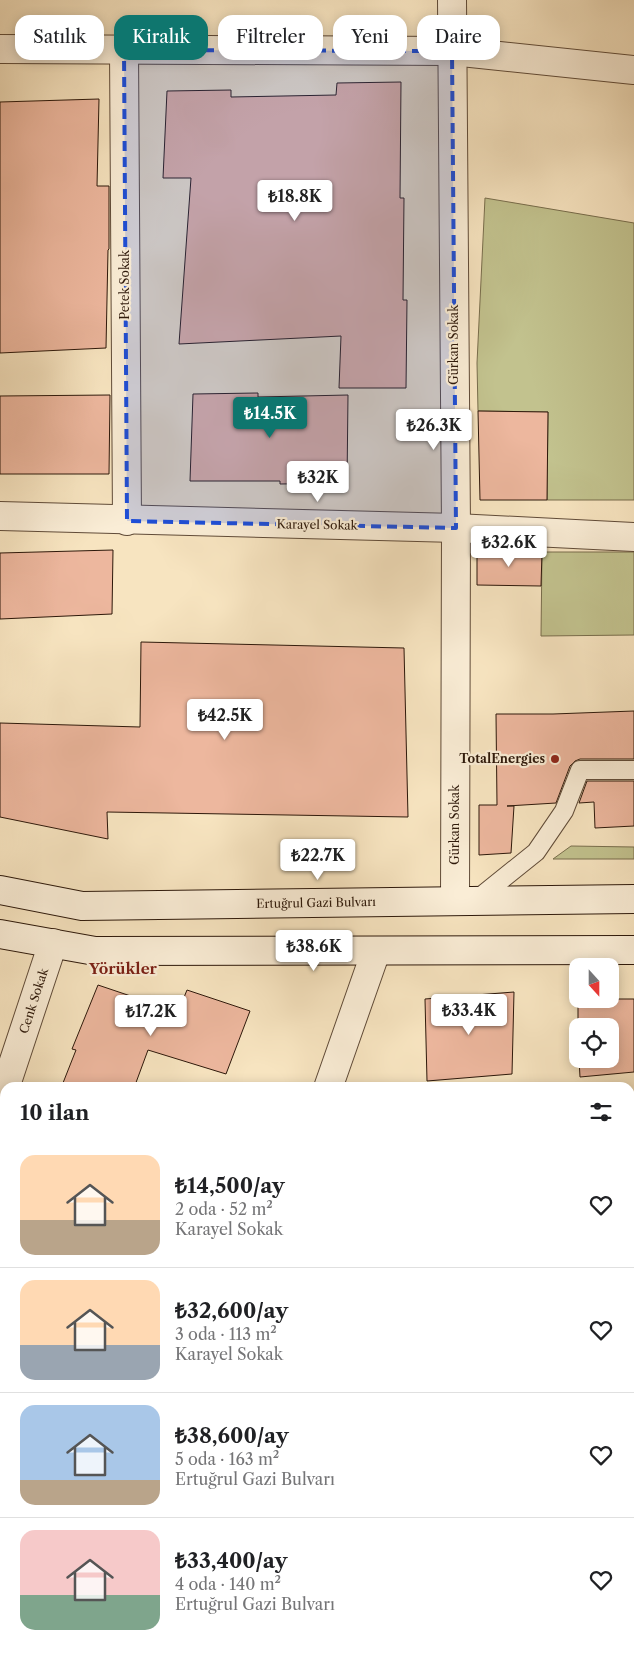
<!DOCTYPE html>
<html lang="tr">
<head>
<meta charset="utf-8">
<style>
	body { margin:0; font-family:"Libre Caslon Text",serif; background:#f6f6f6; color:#202124; height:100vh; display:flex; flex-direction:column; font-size:19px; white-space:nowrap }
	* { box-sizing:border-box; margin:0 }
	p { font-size:16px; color:#757577 }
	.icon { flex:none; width:28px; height:28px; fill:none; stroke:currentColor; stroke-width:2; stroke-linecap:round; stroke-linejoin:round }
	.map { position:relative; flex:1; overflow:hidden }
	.drawer { position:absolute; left:0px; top:1082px; width:635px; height:571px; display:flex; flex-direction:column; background:#fff; border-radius:15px 15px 0 0; box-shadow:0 2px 12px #0003 }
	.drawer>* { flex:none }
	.top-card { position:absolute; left:15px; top:15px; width:605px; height:45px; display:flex; gap:10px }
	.needle { width:32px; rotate:159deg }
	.buttons { position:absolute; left:569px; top:958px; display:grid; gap:10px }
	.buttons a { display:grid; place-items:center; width:50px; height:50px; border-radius:10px; background:#fff; box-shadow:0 2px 12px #0003; font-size:25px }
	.price { position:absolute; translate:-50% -42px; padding:0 11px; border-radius:5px; background:#fff; color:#222; font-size:16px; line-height:32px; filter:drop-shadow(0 1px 2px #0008) }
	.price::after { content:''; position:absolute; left:50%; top:30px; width:15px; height:11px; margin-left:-8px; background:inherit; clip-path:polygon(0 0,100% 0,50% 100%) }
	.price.selected { background:#0f766e; color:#fff }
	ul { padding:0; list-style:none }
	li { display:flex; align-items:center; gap:15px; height:125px; padding:0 20px }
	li+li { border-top:1px solid #e0e0e0 }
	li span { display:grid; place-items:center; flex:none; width:140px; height:100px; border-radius:15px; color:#555 }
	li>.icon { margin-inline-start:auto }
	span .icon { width:60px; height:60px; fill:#fffc; stroke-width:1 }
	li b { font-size:21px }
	h2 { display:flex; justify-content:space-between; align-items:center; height:60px; padding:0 20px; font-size:21px }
	.tag { padding:0 18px; border-radius:15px; background:#fff; box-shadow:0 2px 12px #0003; font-size:18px; line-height:45px }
	.tag.selected { background:#0f766e; color:#fff }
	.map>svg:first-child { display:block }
</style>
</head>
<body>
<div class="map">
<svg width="634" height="1653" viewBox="0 0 634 1653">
	<rect width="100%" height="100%" fill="#f7e4c0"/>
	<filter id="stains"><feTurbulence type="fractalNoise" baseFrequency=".004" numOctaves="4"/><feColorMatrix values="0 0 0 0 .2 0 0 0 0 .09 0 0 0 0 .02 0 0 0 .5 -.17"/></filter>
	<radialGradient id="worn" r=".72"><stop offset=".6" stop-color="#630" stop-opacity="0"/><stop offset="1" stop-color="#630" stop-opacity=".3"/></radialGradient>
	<g fill="#c2c28e" stroke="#786d4c">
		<polygon points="485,198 634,223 634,500 547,500 548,412 478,411 477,363"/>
		<polygon points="542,552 634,552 634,635 541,636"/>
		<polygon points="571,846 634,847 634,859 553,859"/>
	</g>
	<g fill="#edb79e" stroke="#2d180a">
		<polygon points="401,82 400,198 404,198 403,300 407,300 406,388 339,388 341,336 179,344 191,178 163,178 167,91 231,90 231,97 336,95 337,83"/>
		<polygon points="99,99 97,186 109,186 109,249 108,250 106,348 0,353 0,102"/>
		<polygon points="258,393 258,397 348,395 347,483 280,484 280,481 190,481 193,394"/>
		<polygon points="110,395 109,474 0,474 0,396"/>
		<polygon points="478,411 548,412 547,500 480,500"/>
		<polygon points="113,550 112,614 0,619 0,553"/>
		<polygon points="477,550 542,552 541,586 477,585"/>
		<polygon points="141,642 404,648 408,817 107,812 108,839 0,817 0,723 140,727"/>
		<polygon points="634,711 634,759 580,759 575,761 570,766 556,803 507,806 514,806 511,853 479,855 479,805 497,805 496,714 553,714"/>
		<polygon points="587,781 634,781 634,826 595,828 594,802 579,803"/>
		<polygon points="98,985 178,1012 187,990 250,1011 226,1074 148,1050 134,1088 61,1088 76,1050 72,1049"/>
		<polygon points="514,992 512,1074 427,1081 425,999"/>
		<polygon points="578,999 634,999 634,1072 580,1077 579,1059 610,1059 610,1026 578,1026"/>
	</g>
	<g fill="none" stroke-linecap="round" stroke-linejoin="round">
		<defs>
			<polyline id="lane" points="475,901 536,852 564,811 580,770 634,770"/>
			<g id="street">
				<polyline points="452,0 456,528 455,901"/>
				<polyline points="0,49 452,51 634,70"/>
				<polyline points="124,50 127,521"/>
				<polyline points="0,516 456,528 634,537"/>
				<polyline points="5,1088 53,943"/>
				<polyline points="328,1088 376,951"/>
				<polyline points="630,1262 634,1263"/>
				<polyline points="128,1653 129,1649"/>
				<polyline points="423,1653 425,1649"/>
			</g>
			<g id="secondary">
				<polyline points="0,890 82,906 634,899"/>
				<polyline points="0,934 95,951 634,950"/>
			</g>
		</defs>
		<use href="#lane" stroke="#604b38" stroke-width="20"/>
		<use href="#street" stroke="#604b38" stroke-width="30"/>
		<use href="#secondary" stroke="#2d180a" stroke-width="30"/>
		<use href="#lane" stroke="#faedd6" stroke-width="18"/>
		<use href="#street" stroke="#faedd6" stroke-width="28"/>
		<use href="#secondary" stroke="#faedd6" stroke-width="28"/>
	</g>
	<path fill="#1d4ed8" fill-opacity="0.2" stroke="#1d4ed8" stroke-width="4" stroke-dasharray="10 6" stroke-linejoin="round" d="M124,50L452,51L456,528L127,521Z"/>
	<circle fill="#8f2418" stroke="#faedd6" stroke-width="2" cx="555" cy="759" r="5"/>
	<g text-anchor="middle" stroke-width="4.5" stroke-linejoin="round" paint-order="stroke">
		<g font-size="12" fill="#2d180a" stroke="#faedd6">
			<text transform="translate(125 285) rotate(-90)" y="4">Petek Sokak</text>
			<text transform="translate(454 345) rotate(-90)" y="4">Gürkan Sokak</text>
			<text transform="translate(317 525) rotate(1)" y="4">Karayel Sokak</text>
			<text transform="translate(455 825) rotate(-90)" y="4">Gürkan Sokak</text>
			<text transform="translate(316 903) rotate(-1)" y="4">Ertuğrul Gazi Bulvarı</text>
			<text transform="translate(34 1001) rotate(-72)" y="4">Cenk Sokak</text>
		</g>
		<g font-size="12" font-weight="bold" fill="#2d180a" stroke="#faedd6" text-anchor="end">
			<text x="545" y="763">TotalEnergies</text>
		</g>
		<g font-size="15" font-weight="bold" fill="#7a1f14" stroke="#faedd6">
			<text x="123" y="974">Yörükler</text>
		</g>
	</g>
	<rect width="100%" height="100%" filter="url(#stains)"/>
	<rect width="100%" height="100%" fill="url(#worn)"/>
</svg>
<div class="buttons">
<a><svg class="needle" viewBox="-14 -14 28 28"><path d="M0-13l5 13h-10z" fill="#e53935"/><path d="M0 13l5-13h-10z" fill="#757577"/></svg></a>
<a><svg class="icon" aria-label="locate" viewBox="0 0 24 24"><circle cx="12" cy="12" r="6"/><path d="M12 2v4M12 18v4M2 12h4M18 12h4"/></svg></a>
</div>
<b class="price" style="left:295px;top:222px">₺18.8K</b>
<b class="price selected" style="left:270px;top:439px">₺14.5K</b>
<b class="price" style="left:434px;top:451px">₺26.3K</b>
<b class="price" style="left:318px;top:503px">₺32K</b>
<b class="price" style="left:509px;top:568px">₺32.6K</b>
<b class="price" style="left:225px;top:741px">₺42.5K</b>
<b class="price" style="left:318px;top:881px">₺22.7K</b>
<b class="price" style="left:314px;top:972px">₺38.6K</b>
<b class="price" style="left:469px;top:1036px">₺33.4K</b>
<b class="price" style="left:151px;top:1037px">₺17.2K</b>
<div class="top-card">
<a class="tag">Satılık</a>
<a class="tag selected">Kiralık</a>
<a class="tag">Filtreler</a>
<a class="tag">Yeni</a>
<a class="tag">Daire</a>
</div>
<section class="drawer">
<h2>10 ilan<svg class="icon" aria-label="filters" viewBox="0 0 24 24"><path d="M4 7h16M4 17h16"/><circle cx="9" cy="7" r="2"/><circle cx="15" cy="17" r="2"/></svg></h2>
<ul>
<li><span style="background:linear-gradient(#ffd9b3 65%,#b9a48a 0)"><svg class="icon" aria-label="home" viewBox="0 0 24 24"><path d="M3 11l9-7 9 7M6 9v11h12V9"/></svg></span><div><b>₺14,500/ay</b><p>2 oda · 52 m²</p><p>Karayel Sokak</p></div><svg class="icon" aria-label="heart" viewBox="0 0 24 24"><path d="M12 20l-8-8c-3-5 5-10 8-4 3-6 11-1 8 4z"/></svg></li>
<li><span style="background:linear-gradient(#ffd9b3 65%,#9aa5b1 0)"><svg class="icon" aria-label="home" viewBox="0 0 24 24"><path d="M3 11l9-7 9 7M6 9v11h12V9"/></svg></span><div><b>₺32,600/ay</b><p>3 oda · 113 m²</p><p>Karayel Sokak</p></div><svg class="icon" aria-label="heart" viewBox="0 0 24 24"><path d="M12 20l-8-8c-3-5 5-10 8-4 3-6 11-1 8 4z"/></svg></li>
<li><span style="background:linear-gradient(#a9c7e8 75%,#b9a48a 0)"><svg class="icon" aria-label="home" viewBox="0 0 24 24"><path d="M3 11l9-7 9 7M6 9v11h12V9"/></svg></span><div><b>₺38,600/ay</b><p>5 oda · 163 m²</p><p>Ertuğrul Gazi Bulvarı</p></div><svg class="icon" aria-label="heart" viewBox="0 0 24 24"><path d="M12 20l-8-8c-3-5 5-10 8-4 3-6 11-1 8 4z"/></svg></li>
<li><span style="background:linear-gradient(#f6c9c9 65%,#7fa58c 0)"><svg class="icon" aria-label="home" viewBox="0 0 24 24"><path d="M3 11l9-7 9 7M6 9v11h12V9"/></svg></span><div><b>₺33,400/ay</b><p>4 oda · 140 m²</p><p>Ertuğrul Gazi Bulvarı</p></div><svg class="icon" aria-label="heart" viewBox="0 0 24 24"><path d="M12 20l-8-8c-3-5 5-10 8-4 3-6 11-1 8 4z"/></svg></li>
</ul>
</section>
</div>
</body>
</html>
